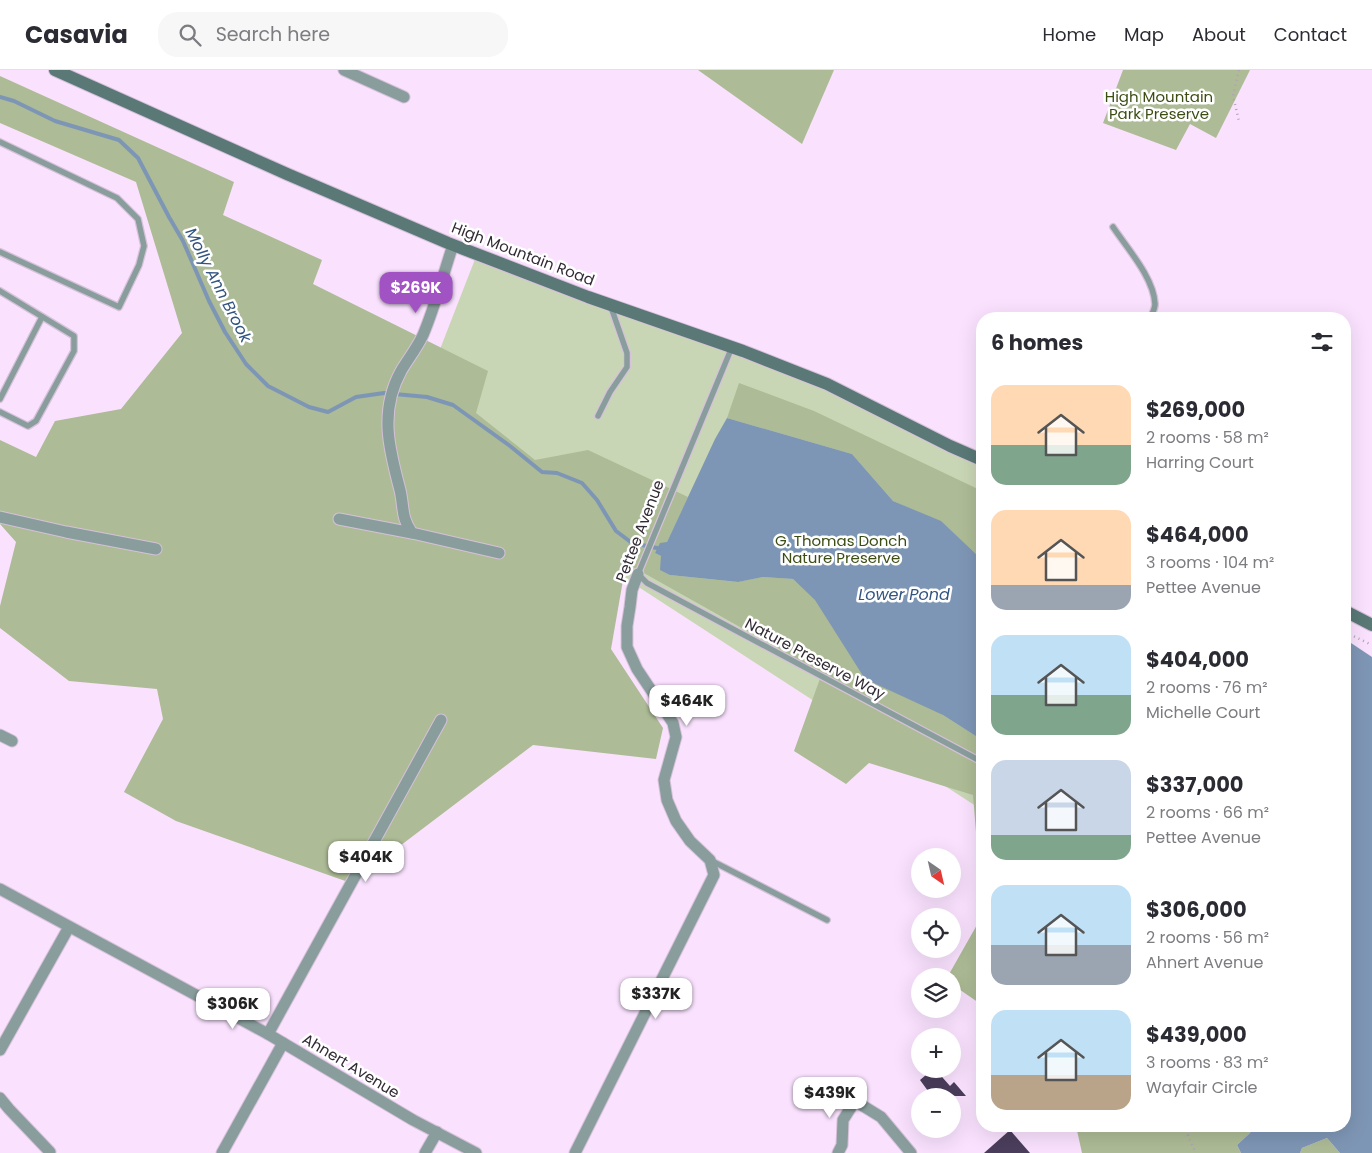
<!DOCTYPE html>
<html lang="en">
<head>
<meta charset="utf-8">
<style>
	body { margin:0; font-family:Poppins,sans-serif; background:#f7f7f7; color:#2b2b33; height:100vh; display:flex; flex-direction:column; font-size:19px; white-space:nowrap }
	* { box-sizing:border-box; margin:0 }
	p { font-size:16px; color:#7c7c81 }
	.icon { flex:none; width:28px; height:28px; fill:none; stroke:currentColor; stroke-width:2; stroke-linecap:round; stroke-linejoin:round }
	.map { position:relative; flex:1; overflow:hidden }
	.side { position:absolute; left:976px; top:242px; width:375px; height:820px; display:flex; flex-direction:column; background:#fff; border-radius:20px; box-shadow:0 5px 20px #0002 }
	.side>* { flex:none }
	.needle { width:32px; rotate:146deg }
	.buttons { position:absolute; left:911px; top:778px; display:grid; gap:10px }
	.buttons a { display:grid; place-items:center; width:50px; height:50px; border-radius:50%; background:#fff; box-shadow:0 5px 20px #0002; font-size:25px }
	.price { position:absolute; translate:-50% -42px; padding:0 11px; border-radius:10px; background:#fff; color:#222; font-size:16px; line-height:32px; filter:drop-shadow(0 1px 2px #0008) }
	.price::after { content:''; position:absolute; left:50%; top:30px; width:15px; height:11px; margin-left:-8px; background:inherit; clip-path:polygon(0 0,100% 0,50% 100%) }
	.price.active { background:#a152c3; color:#fff }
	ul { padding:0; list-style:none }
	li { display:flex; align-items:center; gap:15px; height:125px; padding:0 15px }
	li span { display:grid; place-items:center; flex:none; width:140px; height:100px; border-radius:15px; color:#555 }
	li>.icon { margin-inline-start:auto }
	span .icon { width:60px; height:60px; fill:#fffc; stroke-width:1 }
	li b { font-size:21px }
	h2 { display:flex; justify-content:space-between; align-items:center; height:60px; padding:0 15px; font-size:21px }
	header { display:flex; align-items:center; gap:30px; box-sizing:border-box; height:70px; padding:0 25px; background:#fff; border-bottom:1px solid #e1e1e2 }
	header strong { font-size:24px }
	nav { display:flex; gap:28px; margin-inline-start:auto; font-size:18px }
	.search { width:350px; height:45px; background:#f7f7f7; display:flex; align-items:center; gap:12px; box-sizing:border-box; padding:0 18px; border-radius:20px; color:#7c7c81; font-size:19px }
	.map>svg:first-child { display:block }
</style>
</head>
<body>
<header>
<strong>Casavia</strong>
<div class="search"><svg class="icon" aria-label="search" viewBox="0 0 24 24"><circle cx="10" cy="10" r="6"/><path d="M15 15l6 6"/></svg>Search here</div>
<nav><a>Home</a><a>Map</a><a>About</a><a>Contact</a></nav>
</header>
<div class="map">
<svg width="1372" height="1083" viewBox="0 0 1372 1083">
	<rect width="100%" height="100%" fill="#fae2fe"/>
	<polygon fill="#c9d6b5" points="477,184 743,281 982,390 982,740 580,479 402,377"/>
	<g fill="#adbb96">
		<polygon points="698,0 834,0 802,74"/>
		<polygon points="1123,0 1250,0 1216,68 1190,54 1176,80 1103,53"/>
		<polygon points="0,6 234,112 223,145 322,190 313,214 488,301 476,343 535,390 588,380 688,427 667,472 655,483 661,486 670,505 737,512 763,507 793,509 943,645 982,670 982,836 973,725 869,693 846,714 794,681 822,603 626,493 611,579 663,658 656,689 533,675 351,813 176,751 124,722 163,649 157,619 69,611 0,558 0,536 16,472 0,454 0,370 36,387 55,351 121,339 182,263 136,112 0,53"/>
		<polygon points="739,313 814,341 982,421 982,492 976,484 941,452 893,431 852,384 727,348"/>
		<polygon points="982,846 982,935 953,915 952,906 948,906"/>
		<polygon points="1076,1056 1253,1056 1250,1063 1237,1075 1241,1083 1082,1083"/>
		<polygon points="1327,1068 1340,1083 1300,1083 1302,1078"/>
	</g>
	<g fill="#7e96b5">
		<polygon points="727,348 852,384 893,431 941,451 976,484 982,492 982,670 943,645 865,609 815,530 793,509 763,507 738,512 670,505 660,500 661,486 655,483 660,473 667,472 715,369"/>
		<polygon points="1345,569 1372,587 1372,1083 1340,1083 1327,1068 1302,1078 1300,1083 1241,1083 1237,1075 1250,1063 1253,1056 1345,1056"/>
	</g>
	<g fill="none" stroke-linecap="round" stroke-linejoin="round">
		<polyline stroke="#7e96b5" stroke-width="4" points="0,27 14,31 55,51 119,70 138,88 169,147 183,171 209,231 225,262 246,294 268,316 309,337 328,342 356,327 384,323 427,327 453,335 510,376 542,402 557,403 582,413 597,430 616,461 632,473 662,479"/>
	</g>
	<g fill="#4b3e5d">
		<polygon points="933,999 935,999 950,1016 954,1012 966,1026 921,1026 928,1021 920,1010"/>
		<polygon points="1010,1060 1030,1083 984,1083"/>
	</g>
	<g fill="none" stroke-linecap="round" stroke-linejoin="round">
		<defs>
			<g id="service">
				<polyline points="0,72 117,128 138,149 144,176 139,195 119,237 0,182"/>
				<path d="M1113,157C1127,178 1154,208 1155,234C1155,239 1152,244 1150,249"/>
				<polyline points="0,221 74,266 74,281 36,351 28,356 0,342"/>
				<polyline points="732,277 638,504 647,513 982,692"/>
				<polyline points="0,329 42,247"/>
				<polyline points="598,346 610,322 627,297 627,283 611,237"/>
				<polyline points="710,790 827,850"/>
			</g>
			<g id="minor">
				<polyline points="344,0 404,27"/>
				<path d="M453,175C443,205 435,237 423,265C417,278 408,289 401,301C379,341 389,379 400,420C404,437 401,448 412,463L499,483"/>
				<polyline points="0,447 66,462 156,479"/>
				<polyline points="339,449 412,463"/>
				<polyline points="0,665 12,671"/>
				<polyline points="0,819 268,964 413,1050 476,1083"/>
				<polyline points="268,964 441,650"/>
				<polyline points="0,980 69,857"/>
				<polyline points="0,1028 9,1039 50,1082"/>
				<polyline points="222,1083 283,973"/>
				<polyline points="425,1083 437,1062"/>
				<polyline points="575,1083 714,805 710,790 690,771 676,751 667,730 664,710 676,667 673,653 637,599 627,577 627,556 630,537 632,520 638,504"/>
				<polyline points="838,1083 842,1075 843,1050 855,1031 881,1047 911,1083"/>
			</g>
			<g id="secondary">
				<polyline points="55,0 287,104 448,173 588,227 743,281 827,314 950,376 982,390"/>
				<polyline points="1345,541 1372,555"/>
			</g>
		</defs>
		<use href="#service" stroke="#d6c1da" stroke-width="8"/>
		<use href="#minor" stroke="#d6c1da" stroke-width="13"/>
		<use href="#secondary" stroke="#d6c1da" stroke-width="14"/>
		<g stroke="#b2a0b6" stroke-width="2.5" stroke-dasharray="1 4" stroke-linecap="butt">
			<polyline points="1239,0 1233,26 1239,51"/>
			<polyline points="1345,562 1372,575"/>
			<polyline points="1183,1056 1196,1083"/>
			<polyline points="1188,1065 1197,1056"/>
		</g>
		<use href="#service" stroke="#899e9c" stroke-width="5.5"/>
		<use href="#minor" stroke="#899e9c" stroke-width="11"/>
		<use href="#secondary" stroke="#597876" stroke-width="12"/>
	</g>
	<g text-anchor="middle" stroke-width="5" stroke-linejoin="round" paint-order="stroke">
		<g font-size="15" fill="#3c4d14" stroke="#fff">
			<text x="1159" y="32">High Mountain<tspan x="1159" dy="17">Park Preserve</tspan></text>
			<text x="841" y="476">G. Thomas Donch<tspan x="841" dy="17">Nature Preserve</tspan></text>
		</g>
		<g font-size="15" fill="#322a34" stroke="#fff">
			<text transform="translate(523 184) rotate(21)" y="5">High Mountain Road</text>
			<text transform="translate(640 461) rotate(-69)" y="5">Pettee Avenue</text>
			<text transform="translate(815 589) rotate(28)" y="5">Nature Preserve Way</text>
			<text transform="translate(351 996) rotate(31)" y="5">Ahnert Avenue</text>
		</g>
		<g font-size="16" font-style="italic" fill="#325480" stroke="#fff">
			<text transform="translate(219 215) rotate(63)" y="6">Molly Ann Brook</text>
			<text x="904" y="530">Lower Pond</text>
		</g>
	</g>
</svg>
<div class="buttons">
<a><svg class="needle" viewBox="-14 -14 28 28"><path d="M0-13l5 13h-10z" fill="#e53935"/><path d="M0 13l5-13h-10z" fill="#7c7c81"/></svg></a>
<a><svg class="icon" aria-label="locate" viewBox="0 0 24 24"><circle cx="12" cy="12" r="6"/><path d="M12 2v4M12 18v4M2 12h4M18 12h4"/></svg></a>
<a><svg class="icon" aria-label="layers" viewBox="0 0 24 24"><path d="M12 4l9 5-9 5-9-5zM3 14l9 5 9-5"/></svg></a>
<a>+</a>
<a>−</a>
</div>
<b class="price active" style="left:416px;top:244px">$269K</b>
<b class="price" style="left:687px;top:657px">$464K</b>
<b class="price" style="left:366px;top:813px">$404K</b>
<b class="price" style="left:656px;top:950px">$337K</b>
<b class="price" style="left:233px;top:960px">$306K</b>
<b class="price" style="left:830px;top:1049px">$439K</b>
<section class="side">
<h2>6 homes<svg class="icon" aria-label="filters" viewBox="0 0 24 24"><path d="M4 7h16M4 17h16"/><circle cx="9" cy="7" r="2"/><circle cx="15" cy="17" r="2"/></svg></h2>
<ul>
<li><span style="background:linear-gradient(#ffd9b3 60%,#7fa58c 0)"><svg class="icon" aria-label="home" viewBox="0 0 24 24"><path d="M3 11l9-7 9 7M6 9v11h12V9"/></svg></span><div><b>$269,000</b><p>2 rooms · 58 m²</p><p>Harring Court</p></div></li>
<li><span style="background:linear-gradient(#ffd9b3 75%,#9aa5b1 0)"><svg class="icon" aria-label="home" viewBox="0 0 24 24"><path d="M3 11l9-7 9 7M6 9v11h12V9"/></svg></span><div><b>$464,000</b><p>3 rooms · 104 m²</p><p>Pettee Avenue</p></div></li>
<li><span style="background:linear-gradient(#bfe0f5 60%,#7fa58c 0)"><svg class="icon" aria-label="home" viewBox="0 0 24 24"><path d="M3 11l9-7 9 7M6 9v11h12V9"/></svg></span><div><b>$404,000</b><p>2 rooms · 76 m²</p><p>Michelle Court</p></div></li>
<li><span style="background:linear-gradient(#c9d6e8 75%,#7fa58c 0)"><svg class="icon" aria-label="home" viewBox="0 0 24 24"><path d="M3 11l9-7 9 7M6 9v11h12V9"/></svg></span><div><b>$337,000</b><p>2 rooms · 66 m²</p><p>Pettee Avenue</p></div></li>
<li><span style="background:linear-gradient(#bfe0f5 60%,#9aa5b1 0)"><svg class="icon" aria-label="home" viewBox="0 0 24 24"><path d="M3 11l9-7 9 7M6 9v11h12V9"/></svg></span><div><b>$306,000</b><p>2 rooms · 56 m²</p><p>Ahnert Avenue</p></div></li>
<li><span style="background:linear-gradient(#bfe0f5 65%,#b9a48a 0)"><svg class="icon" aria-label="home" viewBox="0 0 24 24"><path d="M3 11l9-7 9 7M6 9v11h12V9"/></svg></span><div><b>$439,000</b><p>3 rooms · 83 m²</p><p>Wayfair Circle</p></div></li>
</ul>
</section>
</div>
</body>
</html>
